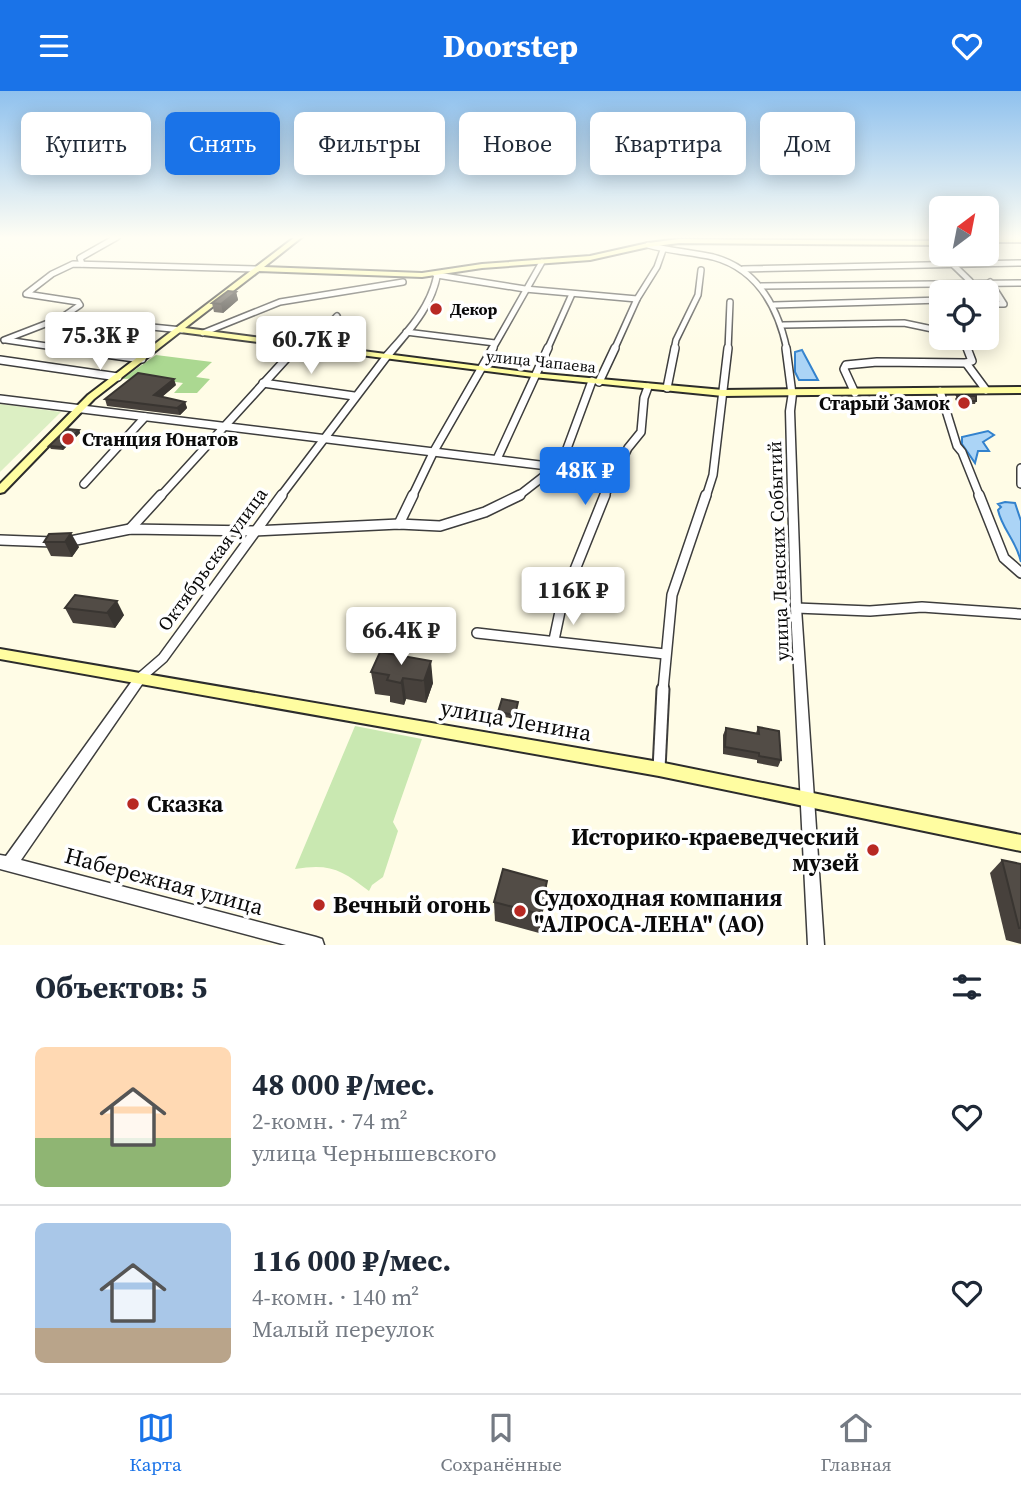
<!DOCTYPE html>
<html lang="ru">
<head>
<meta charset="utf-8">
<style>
	body { margin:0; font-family:"Source Serif 4",serif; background:#f2f2f3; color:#1f2937; height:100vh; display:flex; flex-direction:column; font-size:26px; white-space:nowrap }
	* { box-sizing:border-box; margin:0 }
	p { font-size:23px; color:#747a83 }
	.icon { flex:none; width:38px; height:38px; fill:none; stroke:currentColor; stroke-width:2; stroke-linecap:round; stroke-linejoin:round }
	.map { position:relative; height:854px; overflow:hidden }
	.sheet { display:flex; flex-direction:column; background:#fff; flex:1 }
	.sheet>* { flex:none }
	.banner { position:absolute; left:21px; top:21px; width:980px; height:63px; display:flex; gap:14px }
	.needle { width:46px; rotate:32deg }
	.controls { position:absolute; left:929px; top:105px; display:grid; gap:14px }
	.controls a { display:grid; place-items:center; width:70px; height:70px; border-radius:10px; background:#fff; box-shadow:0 4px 18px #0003; font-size:35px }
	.price { position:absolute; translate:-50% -60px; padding:0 16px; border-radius:7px; background:#fff; color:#222; font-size:23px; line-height:46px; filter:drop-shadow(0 2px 4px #0008) }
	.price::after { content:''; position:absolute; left:50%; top:42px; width:21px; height:16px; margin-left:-10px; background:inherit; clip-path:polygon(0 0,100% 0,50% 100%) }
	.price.active { background:#1a73e8; color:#fff }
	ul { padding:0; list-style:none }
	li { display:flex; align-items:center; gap:21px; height:175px; padding:0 35px }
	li+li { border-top:2px solid #e0e1e3 }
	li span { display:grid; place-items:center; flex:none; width:196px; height:140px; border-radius:10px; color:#555 }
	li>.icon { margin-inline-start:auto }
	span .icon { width:84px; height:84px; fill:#fffc; stroke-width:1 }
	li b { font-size:30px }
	h2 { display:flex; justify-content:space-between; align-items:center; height:84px; padding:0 35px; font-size:30px }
	.chip { padding:0 24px; border-radius:10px; background:#fff; box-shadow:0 4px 18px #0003; font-size:24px; line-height:63px }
	.chip.active { background:#1a73e8; color:#fff }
	header { display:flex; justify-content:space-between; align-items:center; height:91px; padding:0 35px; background:#1a73e8; color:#fff; font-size:32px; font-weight:700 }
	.tab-bar { display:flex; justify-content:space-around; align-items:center; height:98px; border-top:2px solid #e0e1e3; background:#fff; font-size:19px; color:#747a83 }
	.tab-bar a { display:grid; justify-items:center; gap:4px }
	.tab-bar .active { color:#1a73e8 }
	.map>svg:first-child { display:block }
</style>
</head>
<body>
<header><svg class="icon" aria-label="menu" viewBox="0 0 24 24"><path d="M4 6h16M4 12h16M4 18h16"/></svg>Doorstep<svg class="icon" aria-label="heart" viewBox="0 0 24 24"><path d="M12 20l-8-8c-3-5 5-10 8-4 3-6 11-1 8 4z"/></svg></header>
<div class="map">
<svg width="1021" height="854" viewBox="0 0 1021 854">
	<rect width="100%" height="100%" fill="#fffce6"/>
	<path fill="#c9e8b1" d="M355,635L422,648L393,731L398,740L383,786L372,794L369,800C342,779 330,772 295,778Z"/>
	<polygon fill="#abd891" points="156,264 212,271 196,286 210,288 197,302 174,302 183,292 147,287 122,288"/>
	<polygon fill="#dcefc3" points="0,313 61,321 0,381"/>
	<g fill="#abd4f6" stroke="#3382cd" stroke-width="2">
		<polygon points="802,259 818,289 799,289 795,281 795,261"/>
		<polygon points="988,340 994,344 983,351 989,360 978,360 975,372 962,353 962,346"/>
		<path d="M1005,411L1015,412L1021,430V471C1016,449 1002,438 998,419L1001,416L998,413Z"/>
	</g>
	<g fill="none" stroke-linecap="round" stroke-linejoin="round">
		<defs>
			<g id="minor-far3">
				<path d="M648,154C669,160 691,161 713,166C758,178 778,216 787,259"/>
				<polyline points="942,163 970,190"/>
				<polyline points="82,173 80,167 117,146"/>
				<polyline points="743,178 1021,172"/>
				<polyline points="437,184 525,198 637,208"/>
				<polyline points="761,195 1021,192"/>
				<polyline points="987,213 1004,213 990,191"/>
				<polyline points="774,214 942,209"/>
				<polyline points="61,227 182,239"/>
				<polyline points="783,234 904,232 942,240"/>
				<polyline points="406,241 495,252"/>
				<polyline points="203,242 280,211 403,191"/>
				<polyline points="964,247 968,259"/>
				<polyline points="4,249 61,227 80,214 78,211 26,203 52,183 73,173 258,178"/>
				<polyline points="6,249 74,259"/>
				<polyline points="309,255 337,225"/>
				<polyline points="295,259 299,254"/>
				<polyline points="492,259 542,171"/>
				<polyline points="547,259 572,203"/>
				<polyline points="614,259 637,208 657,176 663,159"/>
				<polyline points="674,259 676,249 698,204 701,179"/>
				<polyline points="728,259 730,211"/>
			</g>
			<g id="minor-far2">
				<polyline points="61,257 142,268"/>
				<polyline points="786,257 792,303"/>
				<polyline points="967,257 972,270 966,272 986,299"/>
				<polyline points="0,269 118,286"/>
				<polyline points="599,291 615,257"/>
				<polyline points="263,292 354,305"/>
				<polyline points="667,297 675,257"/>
				<polyline points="940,300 957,355 962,361 980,406"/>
				<polyline points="855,302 844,278 846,274 877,271 966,272"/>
				<polyline points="0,308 556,376"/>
				<polyline points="497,368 548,257"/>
				<polyline points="1021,377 1021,393"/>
				<polyline points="84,393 145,326"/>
				<polyline points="160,406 296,257"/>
				<polyline points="280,406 387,265"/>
				<polyline points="412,406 434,360 493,257"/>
				<polyline points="517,406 562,371 592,290"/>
				<polyline points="604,406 628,357 641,341 644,307 648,296"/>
				<polyline points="706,406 713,384 728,257"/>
			</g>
			<g id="minor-far1">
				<polyline points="979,404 1004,467 1021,482"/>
				<polyline points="399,433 413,404"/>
				<polyline points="130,438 161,404"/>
				<polyline points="0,449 53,451"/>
				<polyline points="66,451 130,438 254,440 399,433 440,435 485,421 520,404"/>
				<polyline points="796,517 870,520 922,516 1021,523"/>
				<polyline points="477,542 665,563"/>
				<polyline points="554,549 562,511 605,404"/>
				<polyline points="141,586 163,567 282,404"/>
				<polyline points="663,599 672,504 706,404"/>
			</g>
			<polyline id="minor" points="659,678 663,598"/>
			<g id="tertiary">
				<path d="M434,181L440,184C434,218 411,241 390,267H384V263C405,239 427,217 434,185L431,183Z"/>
				<polygon points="789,301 792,301 796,303 794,320 801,517 824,854 808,854 791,517 786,320"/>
				<polygon points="141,581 145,583 147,586 145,589 21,769 316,846 322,848 324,854 286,854 0,778 0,764 6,765 137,583"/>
			</g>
			<g id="secondary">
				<polygon points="295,146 302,146 264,176 422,182 482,173 590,165 648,152 679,148 942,150 942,154 679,152 648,156 590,169 482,177 422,186 259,180 185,237 533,282 723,299 1021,296 1021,302 723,305 533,286 180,241 94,308 4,401 0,402 0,393 88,304"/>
				<rect x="987" y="147" width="34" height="4"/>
				<polygon points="0,558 659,671 1021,744 1021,760 659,685 0,568"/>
			</g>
		</defs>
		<use href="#minor-far3" stroke="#3d3d3d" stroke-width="8"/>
		<use href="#minor-far2" stroke="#3d3d3d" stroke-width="10"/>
		<use href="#minor-far1" stroke="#3d3d3d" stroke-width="12"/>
		<use href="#minor" stroke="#3d3d3d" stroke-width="15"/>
		<use href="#tertiary" stroke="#3d3d3d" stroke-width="3"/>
		<use href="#secondary" stroke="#2c2c2c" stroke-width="4"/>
		<use href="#minor-far3" stroke="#fff" stroke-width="5"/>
		<use href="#minor-far2" stroke="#fff" stroke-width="7"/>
		<use href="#minor-far1" stroke="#fff" stroke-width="9"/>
		<use href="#minor" stroke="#fff" stroke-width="11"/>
		<use href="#tertiary" fill="#fff" fill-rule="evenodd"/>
		<use href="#secondary" fill="#fffda1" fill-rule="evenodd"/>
	</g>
	<g fill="#47413c">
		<polygon points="236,201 238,209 223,222 214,221 212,212"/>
		<polygon points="176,294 162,306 185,311 187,317 180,324 107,315 105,308"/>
		<polygon points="957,305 976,310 975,313 958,313 955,308"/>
		<polygon points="79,339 80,342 63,359 51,358 49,355"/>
		<polygon points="49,443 79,456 72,466 51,465 44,451"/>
		<polygon points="65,517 124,524 115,537 73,532"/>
		<polygon points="371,581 433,592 426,612 406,608 404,614 390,611 390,605 375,603"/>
		<polygon points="518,611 515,628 499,625 498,621"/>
		<polygon points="758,636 781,669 778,676 757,672 757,669 723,663 723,644 726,637 756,642"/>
		<polygon points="1002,769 1021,773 1021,853 1006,849 990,782"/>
		<polygon points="547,790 545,809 539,842 495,830 494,811"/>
	</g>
	<g fill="#393531">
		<polygon points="236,201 238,209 223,222 221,213"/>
		<polygon points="174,288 176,294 157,310 154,304"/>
		<polygon points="185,311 187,317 180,324 177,317"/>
		<polygon points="79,339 80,342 63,359 61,356"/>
		<polygon points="71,442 79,456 72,466 65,451"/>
		<polygon points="117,510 124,524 115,537 107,522"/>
		<polygon points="431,570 433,592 426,612 424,590"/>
		<polygon points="403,587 406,608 404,614 401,592"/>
		<polygon points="547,790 545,809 539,842 540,823"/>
	</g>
	<g fill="#524c46" stroke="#393531" stroke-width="2">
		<polygon points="228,200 236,201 221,213 212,212"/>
		<polygon points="138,282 174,288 154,304 185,311 177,317 105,308"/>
		<polygon points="957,305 976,305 976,310 960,310"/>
		<polygon points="67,338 79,339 61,356 49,355"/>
		<polygon points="71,442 65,451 44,451 49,443"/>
		<polygon points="75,504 117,510 107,522 65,517"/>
		<polygon points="380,561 431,570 424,590 403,587 401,592 387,589 389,584 371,581"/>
		<polygon points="502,608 518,611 515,624 498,621"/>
		<polygon points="758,636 779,640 781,669 759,665 759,662 725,656 726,637 759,643"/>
		<polygon points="1002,769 1021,773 1021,837 1019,837"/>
		<polygon points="503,778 547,790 540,823 494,811"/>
	</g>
	<linearGradient id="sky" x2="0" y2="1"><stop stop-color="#8fc1ee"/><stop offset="0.55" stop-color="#fffef4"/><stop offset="1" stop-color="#fffef4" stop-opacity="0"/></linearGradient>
	<rect width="1021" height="266" fill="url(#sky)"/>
	<g fill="#b82923" stroke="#fff" stroke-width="2.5">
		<circle cx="436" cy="218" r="7"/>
		<circle cx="964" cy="312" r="7"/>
		<circle cx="68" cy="348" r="7"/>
		<circle cx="133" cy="713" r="7"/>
		<circle cx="873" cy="759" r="7"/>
		<circle cx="319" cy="814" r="7"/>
		<circle cx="520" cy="820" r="7"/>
	</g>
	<g text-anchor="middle" stroke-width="7" stroke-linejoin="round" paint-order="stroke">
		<g font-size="16" font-weight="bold" fill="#0a0a0a" stroke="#fff" text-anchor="start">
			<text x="450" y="224">Декор</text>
		</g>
		<g font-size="16" fill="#0a0a0a" stroke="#fff">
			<text transform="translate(541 270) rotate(6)" y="6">улица Чапаева</text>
		</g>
		<g font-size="19" font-weight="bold" fill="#0a0a0a" stroke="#fff" text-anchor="end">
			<text x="950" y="319">Старый Замок</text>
			<text x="82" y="355" text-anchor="start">Станция Юнатов</text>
		</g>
		<g font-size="19" fill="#0a0a0a" stroke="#fff">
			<text transform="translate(778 460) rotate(-92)" y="7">улица Ленских Событий</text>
			<text transform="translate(212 468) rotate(-54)" y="7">Октябрьская улица</text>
		</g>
		<g font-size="23" fill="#0a0a0a" stroke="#fff">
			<text transform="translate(516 629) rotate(10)" y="8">улица Ленина</text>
			<text transform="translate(164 790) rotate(15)" y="8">Набережная улица</text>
		</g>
		<g font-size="23" font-weight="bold" fill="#0a0a0a" stroke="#fff" text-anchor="start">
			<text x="147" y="721">Сказка</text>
			<text x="859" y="754" text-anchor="end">Историко-краеведческий<tspan x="859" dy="26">музей</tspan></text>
			<text x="534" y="815">Судоходная компания<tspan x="534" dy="26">"АЛРОСА-ЛЕНА" (АО)</tspan></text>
			<text x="333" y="822">Вечный огонь</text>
		</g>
	</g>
</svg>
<div class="controls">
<a><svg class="needle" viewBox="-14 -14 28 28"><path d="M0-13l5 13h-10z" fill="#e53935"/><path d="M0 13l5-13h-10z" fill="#747a83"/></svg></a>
<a><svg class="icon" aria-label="locate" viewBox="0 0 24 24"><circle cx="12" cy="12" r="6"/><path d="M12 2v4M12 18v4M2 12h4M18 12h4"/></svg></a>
</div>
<b class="price" style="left:100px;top:281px">75.3K ₽</b>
<b class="price" style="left:311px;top:285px">60.7K ₽</b>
<b class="price active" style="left:585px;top:416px">48K ₽</b>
<b class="price" style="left:573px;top:536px">116K ₽</b>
<b class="price" style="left:401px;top:576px">66.4K ₽</b>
<div class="banner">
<a class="chip">Купить</a>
<a class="chip active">Снять</a>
<a class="chip">Фильтры</a>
<a class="chip">Новое</a>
<a class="chip">Квартира</a>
<a class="chip">Дом</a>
</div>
</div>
<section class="sheet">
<h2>Объектов: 5<svg class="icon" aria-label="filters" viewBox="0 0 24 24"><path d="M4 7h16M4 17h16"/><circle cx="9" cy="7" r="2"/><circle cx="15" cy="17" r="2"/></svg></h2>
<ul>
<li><span style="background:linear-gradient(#ffd9b3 65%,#8fb573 0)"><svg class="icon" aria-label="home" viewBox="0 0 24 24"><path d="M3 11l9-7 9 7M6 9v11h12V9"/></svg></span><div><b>48 000 ₽/мес.</b><p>2-комн. · 74 m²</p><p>улица Чернышевского</p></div><svg class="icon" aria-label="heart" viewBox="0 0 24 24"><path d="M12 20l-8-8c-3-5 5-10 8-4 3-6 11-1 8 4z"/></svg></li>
<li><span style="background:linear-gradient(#a9c7e8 75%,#b9a48a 0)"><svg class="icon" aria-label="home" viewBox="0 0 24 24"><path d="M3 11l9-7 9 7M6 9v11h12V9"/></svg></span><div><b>116 000 ₽/мес.</b><p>4-комн. · 140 m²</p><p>Малый переулок</p></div><svg class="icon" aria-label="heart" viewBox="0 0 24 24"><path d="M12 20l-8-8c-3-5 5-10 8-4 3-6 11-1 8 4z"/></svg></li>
</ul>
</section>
<nav class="tab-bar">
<a class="active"><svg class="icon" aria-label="map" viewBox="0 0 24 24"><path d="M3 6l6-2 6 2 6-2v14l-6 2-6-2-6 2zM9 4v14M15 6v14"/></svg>Карта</a>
<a><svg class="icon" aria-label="saved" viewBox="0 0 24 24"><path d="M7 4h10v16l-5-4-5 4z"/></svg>Сохранённые</a>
<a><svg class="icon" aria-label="home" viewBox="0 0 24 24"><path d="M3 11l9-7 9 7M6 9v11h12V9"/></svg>Главная</a>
</nav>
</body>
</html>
